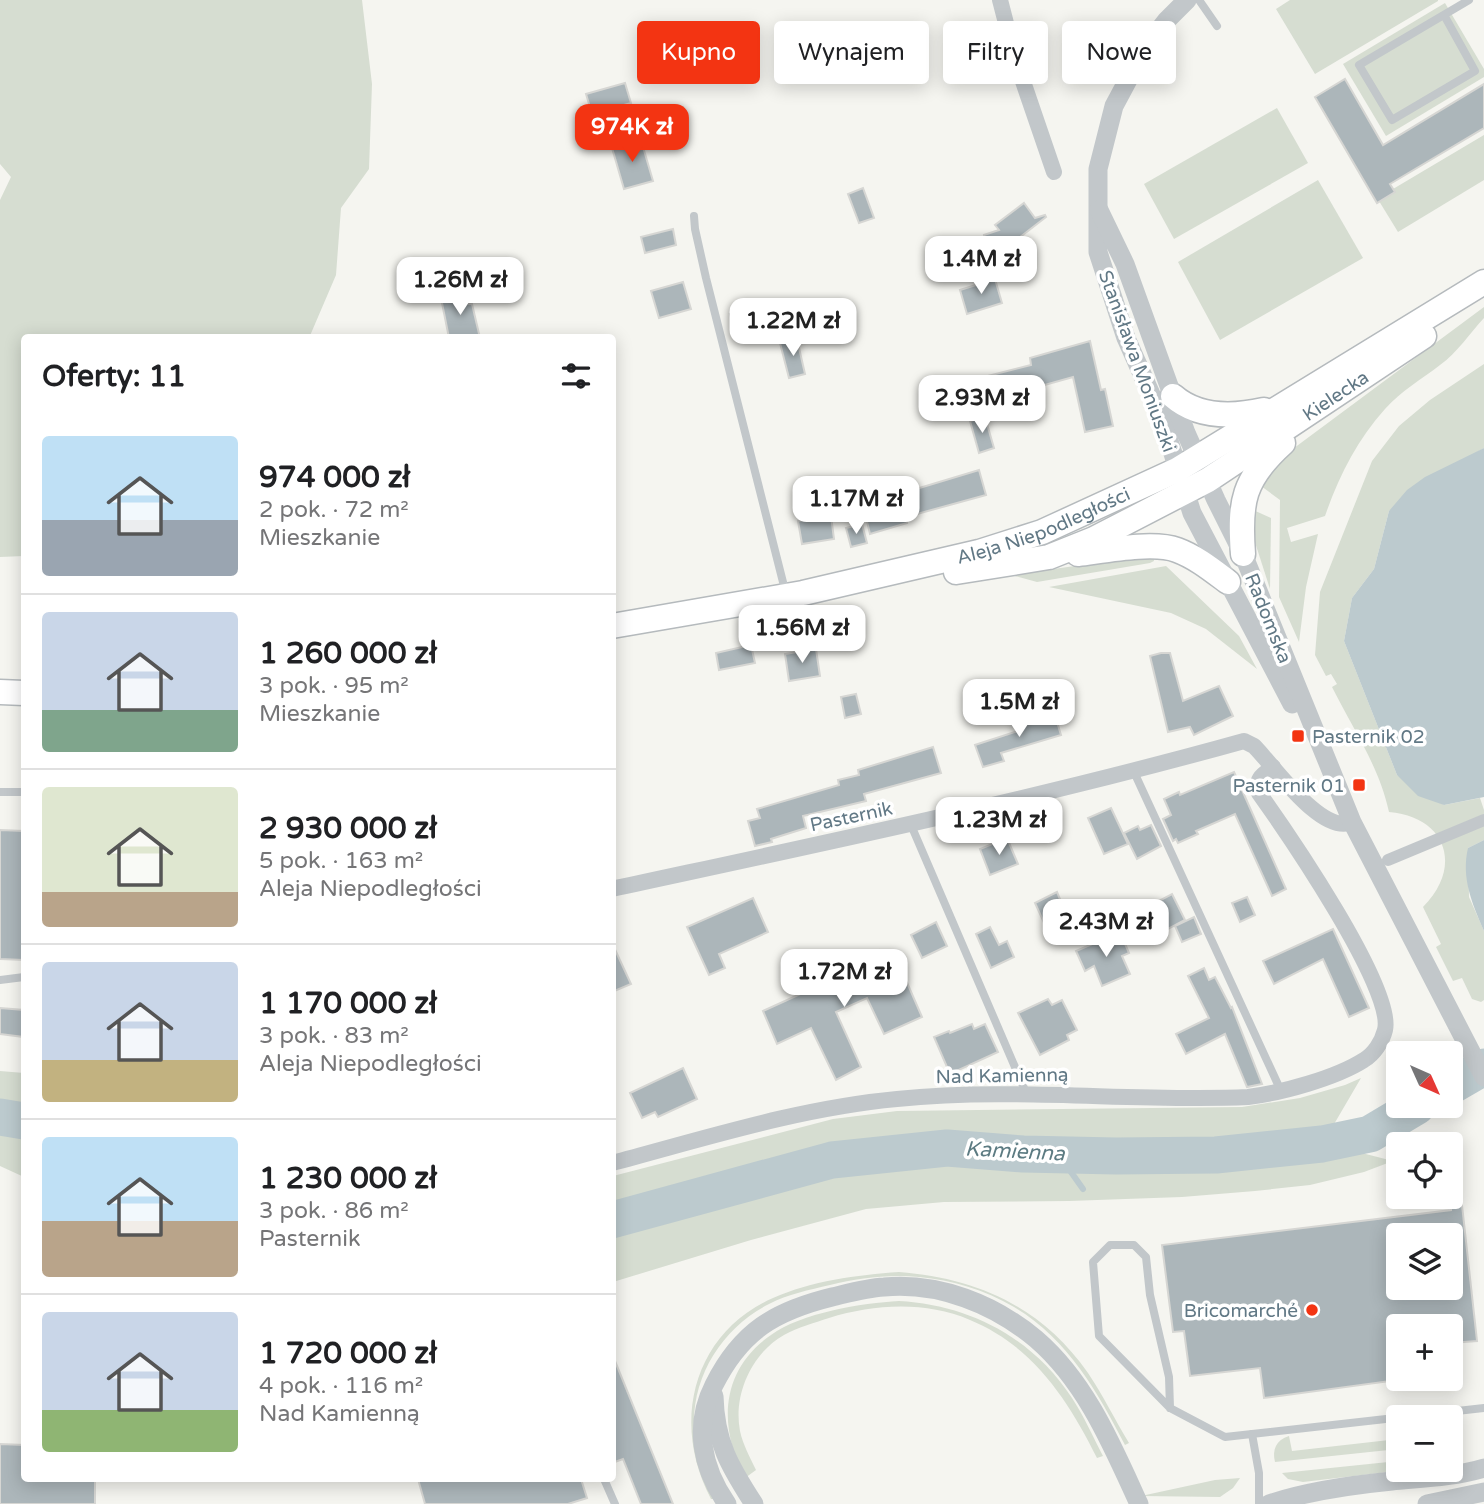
<!DOCTYPE html>
<html lang="pl">
<head>
<meta charset="utf-8">
<style>
	body { margin:0; font-family:"Varela Round",sans-serif; background:#f2f2f2; color:#202124; height:100vh; display:flex; flex-direction:column; font-size:26px; white-space:nowrap }
	* { box-sizing:border-box; margin:0 }
	p { font-size:23px; color:#757577 }
	.icon { flex:none; width:38px; height:38px; fill:none; stroke:currentColor; stroke-width:2; stroke-linecap:round; stroke-linejoin:round }
	.map { position:relative; flex:1; overflow:hidden }
	.sheet { position:absolute; left:21px; top:334px; width:595px; height:1148px; display:flex; flex-direction:column; background:#fff; border-radius:7px; box-shadow:0 4px 18px #0003 }
	.sheet>* { flex:none }
	.hud { position:absolute; left:637px; top:21px; width:665px; height:63px; display:flex; gap:14px }
	.needle { width:46px; rotate:135deg }
	.controls { position:absolute; left:1386px; top:1041px; display:grid; gap:14px }
	.controls a { display:grid; place-items:center; width:77px; height:77px; border-radius:7px; background:#fff; box-shadow:0 4px 18px #0003; font-size:35px }
	.price { position:absolute; translate:-50% -60px; padding:0 16px; border-radius:14px; background:#fff; color:#222; font-size:23px; line-height:46px; filter:drop-shadow(0 2px 4px #0008) }
	.price::after { content:''; position:absolute; left:50%; top:42px; width:21px; height:16px; margin-left:-10px; background:inherit; clip-path:polygon(0 0,100% 0,50% 100%) }
	.price.active { background:#f33412; color:#fff }
	ul { padding:0; list-style:none }
	li { display:flex; align-items:center; gap:21px; height:175px; padding:0 21px }
	li+li { border-top:2px solid #e0e0e0 }
	li span { display:grid; place-items:center; flex:none; width:196px; height:140px; border-radius:7px; color:#555 }
	li>.icon { margin-inline-start:auto }
	span .icon { width:84px; height:84px; fill:#fffc; stroke-width:1 }
	li b { font-size:30px }
	h2 { display:flex; justify-content:space-between; align-items:center; height:84px; padding:0 21px; font-size:30px }
	.pill { padding:0 24px; border-radius:7px; background:#fff; box-shadow:0 4px 18px #0003; font-size:24px; line-height:63px }
	.pill.active { background:#f33412; color:#fff }
	.map>svg:first-child { display:block }
</style>
</head>
<body>
<div class="map">
<svg width="1484" height="1504" viewBox="0 0 1484 1504">
	<rect width="100%" height="100%" fill="#f5f5f0"/>
	<g fill="#d6ddd1">
		<polygon points="0,0 362,0 372,84 369,169 341,208 336,275 309,338 24,338 24,556 0,557 0,200 11,177 0,164"/>
		<polygon points="1290,0 1438,0 1438,1 1315,74 1276,9"/>
		<polygon points="1445,3 1484,69 1484,77 1386,136 1343,64"/>
		<polygon points="1277,108 1308,163 1174,239 1144,184"/>
		<polygon points="1484,135 1484,180 1398,232 1379,201 1393,189"/>
		<polygon points="1318,180 1363,258 1220,340 1178,262"/>
		<path d="M1484,307V318C1470,333 1457,353 1440,365C1422,379 1401,391 1385,409C1357,440 1339,476 1325,516L1287,528L1291,542L1318,534L1306,587L1299,642L1279,597L1280,500L1261,486L1286,454Z"/>
		<path d="M1484,364V448L1462,461L1389,511L1374,569L1352,598L1344,641L1397,775L1444,805L1480,798L1484,810V840L1468,848L1469,897L1484,931V1000L1481,1002L1472,999L1462,978L1453,981L1436,947L1441,944L1423,907C1463,867 1447,817 1389,812C1379,766 1353,729 1332,687L1337,684L1331,674L1326,676L1315,655L1320,592L1372,461L1399,426L1430,400Z"/>
		<polygon points="1251,509 1271,518 1270,589 1252,533"/>
		<polygon points="1153,555 1154,561 1150,563 1037,582 1011,575"/>
		<polygon points="1166,566 1239,636 1257,669 1206,629 1171,613 1049,587"/>
		<polygon points="0,1071 24,1073 24,1177 0,1166"/>
		<polygon points="1361,1078 1323,1143 1393,1161 1364,1172 1310,1185 1255,1191 1182,1197 1069,1201 944,1202 866,1209 751,1240 613,1282 613,1176 833,1119 897,1111 1242,1107 1300,1098 1345,1085"/>
		<path d="M899,1272C977,1278 1042,1307 1088,1373C1103,1395 1115,1420 1129,1443L1125,1445C1098,1392 1067,1338 1014,1307C985,1290 952,1280 919,1277C888,1274 859,1278 830,1285C809,1290 788,1294 769,1304C725,1326 694,1372 694,1422C693,1439 709,1480 715,1499H711C671,1424 692,1334 773,1298C811,1281 857,1275 899,1272Z"/>
		<path d="M899,1301C970,1305 1033,1338 1072,1398C1084,1416 1093,1437 1103,1456L1097,1458C1068,1400 1033,1346 970,1320C925,1301 875,1304 829,1318C814,1323 798,1327 784,1335C752,1353 733,1394 740,1431C743,1445 750,1457 756,1470L745,1478C718,1427 720,1370 771,1335C801,1313 862,1303 899,1301Z"/>
		<path d="M1289,1436L1292,1451L1398,1439V1449L1275,1462C1272,1450 1276,1440 1289,1436Z"/>
		<polygon points="1398,1461 1398,1470 1405,1470 1303,1482 1288,1479 1282,1473"/>
		<polygon points="1240,1478 1233,1488 1220,1497 1141,1496 1215,1480"/>
	</g>
	<g fill="#bccace">
		<polygon points="1484,448 1484,797 1444,805 1418,796 1397,775 1344,641 1352,598 1374,569 1389,511 1407,490 1425,477"/>
		<path d="M1484,840V931C1472,903 1461,878 1468,848Z"/>
	</g>
	<g fill="none" stroke-linecap="round" stroke-linejoin="round">
		<polyline stroke="#bccace" stroke-width="6" points="1059,1155 1083,1189"/>
		<g stroke="#bccace" stroke-width="37">
			<polyline points="1451,1086 1484,1067"/>
			<polyline points="0,1117 24,1121"/>
			<polyline points="612,1220 832,1160 947,1148 1023,1154 1116,1156 1216,1155 1322,1144 1370,1134 1417,1106"/>
		</g>
	</g>
	<g fill="#acb6ba" stroke="#d6d6d3" stroke-width="2" fill-rule="evenodd">
		<polygon points="1345,79 1383,145 1484,84 1484,128 1390,184 1395,192 1377,203 1315,97"/>
		<polygon points="625,83 631,103 592,114 586,94"/>
		<polygon points="641,140 653,181 624,189 612,148"/>
		<polygon points="863,188 874,218 859,223 848,194"/>
		<polygon points="1024,203 1035,218 1045,215 1046,217 1010,245 1021,260 997,279 984,235 999,230 995,225"/>
		<polygon points="673,229 676,245 645,253 641,237"/>
		<polygon points="995,279 1002,303 967,314 960,290"/>
		<polygon points="683,282 691,309 659,318 651,291"/>
		<polygon points="465,292 469,304 472,304 480,338 449,338 441,298"/>
		<polygon points="767,304 772,323 735,332 730,314"/>
		<polygon points="797,339 805,374 789,378 780,343"/>
		<polygon points="1090,341 1101,390 1105,389 1113,426 1085,432 1073,377 1016,393 1018,398 987,407 980,378 1031,365 1030,358"/>
		<polygon points="985,417 994,448 979,453 970,421"/>
		<polygon points="979,470 986,495 906,517 907,523 870,534 863,505"/>
		<polygon points="831,516 834,539 802,544 798,521"/>
		<polygon points="862,524 867,543 851,547 846,528"/>
		<polygon points="751,645 755,663 719,670 716,653"/>
		<polygon points="816,649 820,676 789,681 785,654"/>
		<polygon points="1161,653 1170,653 1183,701 1219,686 1233,716 1194,735 1190,727 1168,732 1150,656"/>
		<polygon points="856,694 861,714 845,718 841,697"/>
		<polygon points="1054,712 1061,735 1001,753 1004,761 983,767 975,745 1018,731 1016,724"/>
		<polygon points="933,747 941,773 864,794 866,801 803,816 806,828 771,839 772,842 755,846 748,821 760,818 757,809 839,785 838,780 859,775 858,770"/>
		<polygon points="1234,772 1286,889 1272,896 1235,814 1196,831 1198,834 1178,843 1176,839 1173,841 1163,819 1171,815 1164,799 1179,792 1180,795"/>
		<polygon points="1111,808 1128,844 1104,854 1088,818"/>
		<polygon points="1151,825 1161,846 1137,859 1124,833 1138,826 1140,830"/>
		<polygon points="0,830 24,831 24,960 0,959"/>
		<polygon points="1007,838 1018,864 990,875 980,849"/>
		<polygon points="1057,892 1071,926 1050,936 1035,903"/>
		<polygon points="1172,894 1185,920 1168,929 1155,903"/>
		<polygon points="1247,897 1255,915 1240,922 1232,903"/>
		<polygon points="753,898 768,932 719,954 725,968 709,975 687,927"/>
		<polygon points="1194,917 1201,934 1182,942 1175,926"/>
		<polygon points="936,922 947,946 922,958 911,935"/>
		<polygon points="990,927 999,945 1007,941 1014,957 991,968 976,934"/>
		<polygon points="1333,929 1369,1008 1349,1017 1323,959 1274,984 1263,961"/>
		<polygon points="1120,932 1129,953 1122,956 1130,974 1102,986 1094,966 1085,971 1076,951"/>
		<polygon points="612,943 631,984 612,992"/>
		<polygon points="879,950 894,986 906,980 922,1017 884,1034 867,998 836,1012 861,1067 836,1080 811,1028 777,1044 763,1011 818,986 815,979"/>
		<polygon points="1204,968 1209,980 1215,977 1231,1008 1232,1007 1262,1084 1247,1087 1225,1034 1186,1054 1176,1034 1209,1018 1188,976"/>
		<polygon points="1048,999 1052,1005 1062,1000 1077,1030 1067,1035 1069,1040 1040,1055 1018,1013"/>
		<polygon points="0,1008 24,1010 24,1037 0,1034"/>
		<polygon points="972,1024 974,1029 985,1024 998,1052 950,1074 934,1037 949,1031 950,1033"/>
		<polygon points="683,1068 697,1099 658,1117 655,1112 642,1118 630,1093"/>
		<path d="M1462,1205L1477,1341L1451,1343V1326H1398V1380L1264,1398L1260,1368L1190,1376L1184,1331L1173,1332L1162,1245L1451,1210V1206ZM1398,1236H1451V1288H1398Z"/>
		<polygon points="612,1356 613,1356 673,1504 641,1504 623,1459 612,1463"/>
		<polygon points="0,1444 24,1445 24,1479 95,1479 95,1504 0,1504"/>
		<polygon points="418,1479 581,1479 587,1498 568,1504 425,1504"/>
	</g>
	<g fill="none" stroke-linecap="round" stroke-linejoin="round">
		<defs>
			<g id="primary">
				<path d="M1173,396C1198,418 1233,417 1264,410"/>
				<path d="M1078,554C1103,551 1153,541 1177,550C1196,557 1212,570 1228,582"/>
				<path d="M1243,554C1239,502 1243,479 1283,443"/>
				<path id="s1" d="M956,572L1049,557L1094,539L1208,480L1424,336"/>
				<path id="s2" d="M612,626L803,593L979,552L1042,532L1177,470L1484,282"/>
				<polyline points="0,692 24,693"/>
			</g>
		</defs>
		<use href="#primary" stroke="#b5babd" stroke-width="27"/>
		<g stroke="#c2c7ca" stroke-width="8">
			<polyline points="1199,0 1217,26"/>
			<polyline points="1444,15 1475,71 1392,120 1359,65 1469,0"/>
			<polyline points="694,216 695,229 706,278 786,594"/>
			<polyline points="1134,772 1281,1091"/>
			<polyline points="0,792 24,792"/>
			<polyline points="911,825 1027,1095"/>
			<polyline points="0,980 24,977"/>
			<polyline points="1170,1408 1169,1377 1150,1295 1146,1257 1134,1245 1110,1245 1093,1262 1099,1336 1170,1408 1225,1437 1484,1408"/>
			<polyline points="1252,1434 1259,1473 1259,1504"/>
			<polyline points="604,1479 615,1504"/>
		</g>
		<polyline stroke="#c2c7ca" stroke-width="12" points="1388,860 1484,820"/>
		<g stroke="#c2c7ca" stroke-width="16">
			<polyline points="1000,0 1015,58 1054,172"/>
			<path d="M612,889C824,843 1036,799 1244,741L1254,746C1274,766 1322,836 1352,822"/>
			<path d="M612,1163C706,1138 800,1108 897,1099C1014,1087 1132,1102 1248,1097C1281,1093 1336,1078 1364,1060C1374,1054 1382,1042 1385,1030C1395,989 1286,831 1259,793C1255,779 1262,775 1273,767"/>
		</g>
		<g stroke="#c2c7ca" stroke-width="19">
			<polyline points="1187,0 1166,21 1145,48 1114,106 1098,169 1098,252 1126,338 1162,419 1192,513 1292,704"/>
			<polyline points="1099,210 1125,264 1186,433 1216,500 1243,554 1352,822 1484,1077"/>
			<path d="M714,1396C715,1442 730,1467 754,1504"/>
			<path d="M727,1504C702,1468 693,1426 714,1385C741,1331 775,1311 832,1297C849,1293 866,1288 884,1287C939,1282 994,1304 1036,1339C1086,1382 1112,1445 1139,1504"/>
			<path d="M1269,1504C1308,1491 1351,1485 1392,1481C1423,1478 1454,1477 1484,1468"/>
			<polyline points="1427,1504 1484,1492"/>
		</g>
		<use href="#primary" stroke="#fff" stroke-width="24"/>
	</g>
	<g fill="#f33412" stroke="#fff" stroke-width="2.5">
		<rect x="1291" y="729" width="14" height="14" rx="3.5"/>
		<rect x="1352" y="778" width="14" height="14" rx="3.5"/>
		<circle cx="1312" cy="1310" r="7"/>
	</g>
	<g text-anchor="middle" stroke-width="7" stroke-linejoin="round" paint-order="stroke">
		<g font-size="19" fill="#617885" stroke="#fff">
			<text transform="translate(1138 361) rotate(70)" y="7">Stanisława Moniuszki</text>
			<text dy="7" stroke="none"><textPath href="#s1" startOffset="424">Kielecka</textPath></text>
			<text dy="7" stroke="none"><textPath href="#s2" startOffset="444">Aleja Niepodległości</textPath></text>
			<text transform="translate(1269 618) rotate(68)" y="7">Radomska</text>
			<text transform="translate(851 816) rotate(-12)" y="7">Pasternik</text>
			<text transform="translate(1002 1075) rotate(-1)" y="7">Nad Kamienną</text>
		</g>
		<g font-size="19" fill="#617885" stroke="#fff" text-anchor="end">
			<text x="1312" y="743" text-anchor="start">Pasternik 02</text>
			<text x="1345" y="792">Pasternik 01</text>
			<text x="1298" y="1317">Bricomarché</text>
		</g>
		<g font-size="21" font-style="italic" fill="#5c7b82" stroke="#fff">
			<text transform="translate(1015 1151) rotate(3)" y="7">Kamienna</text>
		</g>
	</g>
</svg>
<div class="controls">
<a><svg class="needle" viewBox="-14 -14 28 28"><path d="M0-13l5 13h-10z" fill="#e53935"/><path d="M0 13l5-13h-10z" fill="#757577"/></svg></a>
<a><svg class="icon" aria-label="locate" viewBox="0 0 24 24"><circle cx="12" cy="12" r="6"/><path d="M12 2v4M12 18v4M2 12h4M18 12h4"/></svg></a>
<a><svg class="icon" aria-label="layers" viewBox="0 0 24 24"><path d="M12 4l9 5-9 5-9-5zM3 14l9 5 9-5"/></svg></a>
<a>+</a>
<a>−</a>
</div>
<b class="price active" style="left:632px;top:164px">974K zł</b>
<b class="price" style="left:981px;top:296px">1.4M zł</b>
<b class="price" style="left:460px;top:317px">1.26M zł</b>
<b class="price" style="left:793px;top:358px">1.22M zł</b>
<b class="price" style="left:982px;top:435px">2.93M zł</b>
<b class="price" style="left:856px;top:536px">1.17M zł</b>
<b class="price" style="left:802px;top:665px">1.56M zł</b>
<b class="price" style="left:1019px;top:739px">1.5M zł</b>
<b class="price" style="left:999px;top:857px">1.23M zł</b>
<b class="price" style="left:1106px;top:959px">2.43M zł</b>
<b class="price" style="left:844px;top:1009px">1.72M zł</b>
<div class="hud">
<a class="pill active">Kupno</a>
<a class="pill">Wynajem</a>
<a class="pill">Filtry</a>
<a class="pill">Nowe</a>
</div>
<section class="sheet">
<h2>Oferty: 11<svg class="icon" aria-label="filters" viewBox="0 0 24 24"><path d="M4 7h16M4 17h16"/><circle cx="9" cy="7" r="2"/><circle cx="15" cy="17" r="2"/></svg></h2>
<ul>
<li><span style="background:linear-gradient(#bfe0f5 60%,#9aa5b1 0)"><svg class="icon" aria-label="home" viewBox="0 0 24 24"><path d="M3 11l9-7 9 7M6 9v11h12V9"/></svg></span><div><b>974 000 zł</b><p>2 pok. · 72 m²</p><p>Mieszkanie</p></div></li>
<li><span style="background:linear-gradient(#c9d6e8 70%,#7fa58c 0)"><svg class="icon" aria-label="home" viewBox="0 0 24 24"><path d="M3 11l9-7 9 7M6 9v11h12V9"/></svg></span><div><b>1 260 000 zł</b><p>3 pok. · 95 m²</p><p>Mieszkanie</p></div></li>
<li><span style="background:linear-gradient(#dfe7d0 75%,#b9a48a 0)"><svg class="icon" aria-label="home" viewBox="0 0 24 24"><path d="M3 11l9-7 9 7M6 9v11h12V9"/></svg></span><div><b>2 930 000 zł</b><p>5 pok. · 163 m²</p><p>Aleja Niepodległości</p></div></li>
<li><span style="background:linear-gradient(#c9d6e8 70%,#c2b280 0)"><svg class="icon" aria-label="home" viewBox="0 0 24 24"><path d="M3 11l9-7 9 7M6 9v11h12V9"/></svg></span><div><b>1 170 000 zł</b><p>3 pok. · 83 m²</p><p>Aleja Niepodległości</p></div></li>
<li><span style="background:linear-gradient(#bfe0f5 60%,#b9a48a 0)"><svg class="icon" aria-label="home" viewBox="0 0 24 24"><path d="M3 11l9-7 9 7M6 9v11h12V9"/></svg></span><div><b>1 230 000 zł</b><p>3 pok. · 86 m²</p><p>Pasternik</p></div></li>
<li><span style="background:linear-gradient(#c9d6e8 70%,#8fb573 0)"><svg class="icon" aria-label="home" viewBox="0 0 24 24"><path d="M3 11l9-7 9 7M6 9v11h12V9"/></svg></span><div><b>1 720 000 zł</b><p>4 pok. · 116 m²</p><p>Nad Kamienną</p></div></li>
</ul>
</section>
</div>
</body>
</html>
